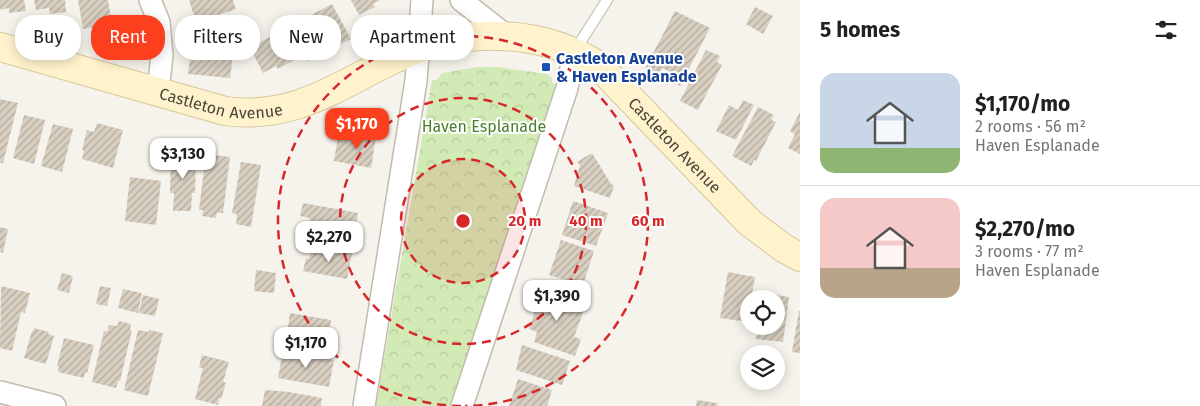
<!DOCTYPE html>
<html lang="en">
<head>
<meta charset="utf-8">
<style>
	body { margin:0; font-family:"Fira Sans",sans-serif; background:#f2f2f2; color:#202124; height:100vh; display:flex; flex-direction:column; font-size:19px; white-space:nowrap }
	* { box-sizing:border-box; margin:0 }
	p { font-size:16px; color:#757577 }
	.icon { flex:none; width:28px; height:28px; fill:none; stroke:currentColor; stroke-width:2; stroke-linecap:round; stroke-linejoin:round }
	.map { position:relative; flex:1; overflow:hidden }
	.details { display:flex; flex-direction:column; background:#fff; width:400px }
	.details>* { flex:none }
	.guide { position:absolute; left:15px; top:15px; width:475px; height:45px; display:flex; gap:10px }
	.controls { position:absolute; left:740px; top:290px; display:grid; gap:10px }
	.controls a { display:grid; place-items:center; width:45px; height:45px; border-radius:50%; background:#fff; box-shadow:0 2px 12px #0003; font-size:25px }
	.price { position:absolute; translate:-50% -42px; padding:0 11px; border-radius:10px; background:#fff; color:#222; font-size:16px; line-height:32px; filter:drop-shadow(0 1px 2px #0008) }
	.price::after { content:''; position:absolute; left:50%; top:30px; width:15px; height:11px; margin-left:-8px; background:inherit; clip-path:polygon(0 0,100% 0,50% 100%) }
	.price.selected { background:#fc3f1d; color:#fff }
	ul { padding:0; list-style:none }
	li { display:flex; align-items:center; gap:15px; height:125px; padding:0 20px }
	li+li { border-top:1px solid #e0e0e0 }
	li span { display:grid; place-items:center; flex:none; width:140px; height:100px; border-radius:15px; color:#555 }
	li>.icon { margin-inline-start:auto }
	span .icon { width:60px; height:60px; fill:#fffc; stroke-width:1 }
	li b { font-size:21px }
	h2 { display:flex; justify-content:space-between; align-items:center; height:60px; padding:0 20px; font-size:21px }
	.chip { padding:0 18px; border-radius:20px; background:#fff; box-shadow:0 2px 12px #0003; font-size:18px; line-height:45px }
	.chip.selected { background:#fc3f1d; color:#fff }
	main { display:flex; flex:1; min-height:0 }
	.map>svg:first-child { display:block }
</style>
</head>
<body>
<main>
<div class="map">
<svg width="800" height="406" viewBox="0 0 800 406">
	<defs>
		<pattern id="park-crowns" width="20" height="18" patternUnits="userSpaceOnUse" patternTransform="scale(1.25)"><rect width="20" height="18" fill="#d2eab5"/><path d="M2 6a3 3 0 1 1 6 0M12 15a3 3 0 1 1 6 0" fill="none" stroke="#b6ca9c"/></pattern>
		<pattern id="building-hatch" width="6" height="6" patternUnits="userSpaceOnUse" patternTransform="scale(1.25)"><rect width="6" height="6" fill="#d8cfc1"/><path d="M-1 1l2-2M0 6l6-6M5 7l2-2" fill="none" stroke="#b1aa9e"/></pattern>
	</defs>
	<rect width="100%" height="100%" fill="#f6f3ec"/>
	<polygon fill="url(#park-crowns)" points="478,67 498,67 547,74 552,78 552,83 558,85 451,406 376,406 432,80 437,80 442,73"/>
	<g fill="url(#building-hatch)">
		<polygon points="0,0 24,0 26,11 9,13 9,8 0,10"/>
		<polygon points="34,0 65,0 66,12 50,14 49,8 36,10"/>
		<polygon points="78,0 108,0 113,31 96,34 95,27 83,29"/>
		<polygon points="189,0 233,0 236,9 204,20 203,17 195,19"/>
		<polygon points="351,0 380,0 373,4 375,7 359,15"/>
		<polygon points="332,4 351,39 308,61 290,26"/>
		<polygon points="755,7 773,16 763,34 746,24"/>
		<polygon points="675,11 710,28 680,86 666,79 670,72 662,68 659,76 645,69"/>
		<polygon points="279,32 294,60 278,69 276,66 263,73 250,48"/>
		<polygon points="193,35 235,40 230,78 188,74"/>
		<polygon points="706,50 720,56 717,62 722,65 698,110 680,101"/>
		<polygon points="0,99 18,103 3,163 0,163"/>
		<polygon points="743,100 754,105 736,140 716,131 729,105 738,110"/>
		<polygon points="758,107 774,115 771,120 776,122 756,161 754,160 751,166 732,156"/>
		<polygon points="800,112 800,154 788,148 795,134 790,131"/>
		<polygon points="24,115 45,120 34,164 13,158"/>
		<polygon points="97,123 123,130 113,168 82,159 84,150 82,150 87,130 94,132"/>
		<polygon points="53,124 73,129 62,172 41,166"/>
		<polygon points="362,128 377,131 371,168 334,161 338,137 360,141"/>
		<polygon points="171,153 196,153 195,193 192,193 191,211 173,211 174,193 170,193"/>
		<polygon points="592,153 611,184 614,185 610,198 574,186 580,165 577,162"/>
		<polygon points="206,154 230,157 223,213 217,213 216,218 202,216 203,210 199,210"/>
		<polygon points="241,162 261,165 251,227 236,224 237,214 232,213"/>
		<polygon points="130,177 161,181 156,225 125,221"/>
		<polygon points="573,201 608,213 596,246 562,235"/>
		<polygon points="303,203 358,213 353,242 307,233 310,218 300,216"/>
		<polygon points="0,227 8,229 3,253 0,252"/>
		<polygon points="561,240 594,251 583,285 549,275"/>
		<polygon points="316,246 352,253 347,279 303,271 306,258 309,259 311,252 315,253"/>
		<polygon points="256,270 276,273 274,293 254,291"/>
		<polygon points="728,272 755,277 751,299 749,299 748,322 720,318"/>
		<polygon points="62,273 73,276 69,293 57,290"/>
		<polygon points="1,286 30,293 25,313 21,312 12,351 0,348"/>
		<polygon points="100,286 111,288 107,306 96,304"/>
		<polygon points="123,289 142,293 138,313 118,308"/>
		<polygon points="542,289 583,302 582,307 584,310 574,337 581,339 575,356 534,342 537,332 529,329"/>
		<polygon points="763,293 789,297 783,342 756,339 758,326 776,326 776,299 762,299"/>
		<polygon points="143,295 159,299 155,316 139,313"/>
		<polygon points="799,311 800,311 800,353 792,352"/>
		<polygon points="290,313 331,320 329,334 335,335 332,347 327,346 326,350 293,344 296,328 288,327"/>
		<polygon points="119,321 131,324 130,330 132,330 120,381 118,381 116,388 92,382 104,331 107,332 109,325 117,326"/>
		<polygon points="34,328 49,332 48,334 54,336 46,364 24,358 32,331 33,331"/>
		<polygon points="138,330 149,332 149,330 163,333 148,396 124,390"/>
		<polygon points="64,338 94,345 87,373 85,372 84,378 58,372 59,367 57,366"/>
		<polygon points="522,345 570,361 562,385 516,370"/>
		<polygon points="283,351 334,360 329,387 278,378"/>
		<polygon points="202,355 229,362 223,382 226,383 221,399 219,398 218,405 195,399 203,368 199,367"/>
		<polygon points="518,379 552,390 547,406 509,406"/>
		<polygon points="265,390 289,392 322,398 321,406 262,406"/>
		<polygon points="697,400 717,403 717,406 696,406"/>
	</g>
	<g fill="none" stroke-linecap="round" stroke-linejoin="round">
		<defs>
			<polyline id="lane" points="574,52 607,0"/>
			<g id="street">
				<polyline points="150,0 159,22 162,55 158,91"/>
				<polyline points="461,0 508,37"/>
				<polyline points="0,392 55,406"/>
				<polyline points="364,406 416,81 422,0"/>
				<polyline points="462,406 567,88 574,53"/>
			</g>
			<g id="secondary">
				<path id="s1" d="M0,47L225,111C301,121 345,79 410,52C469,27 546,30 600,67L750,223L785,249L800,257"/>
			</g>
		</defs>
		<use href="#lane" stroke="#c2bbae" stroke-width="12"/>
		<use href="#street" stroke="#c2bbae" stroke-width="24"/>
		<use href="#secondary" stroke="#d6c79b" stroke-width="30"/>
		<use href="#lane" stroke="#fff" stroke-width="10"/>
		<use href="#street" stroke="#fff" stroke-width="21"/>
		<use href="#secondary" stroke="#fff3cd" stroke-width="28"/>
	</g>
	<circle cx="463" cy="221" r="62" fill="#d62828" fill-opacity=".12"/>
	<g fill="none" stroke="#d62828" stroke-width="2.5" stroke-dasharray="9 6">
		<circle cx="463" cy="221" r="62"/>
		<circle cx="463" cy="221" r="123"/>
		<path d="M461 406A185 185 0 1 1 465 406"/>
	</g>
	<rect fill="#1a4fb4" stroke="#fff" stroke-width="2" x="541" y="62" width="10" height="10" rx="2.5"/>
	<g text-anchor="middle" stroke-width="4" stroke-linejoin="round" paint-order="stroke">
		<g font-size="16" font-weight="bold" fill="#164399" stroke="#fff" text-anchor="start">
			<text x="556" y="64">Castleton Avenue<tspan x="556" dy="18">&amp; Haven Esplanade</tspan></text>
		</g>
		<g font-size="16" fill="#4b4439" stroke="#fff">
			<text dy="6" stroke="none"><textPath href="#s1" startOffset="229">Castleton Avenue</textPath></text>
			<text dy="6" stroke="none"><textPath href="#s1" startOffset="738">Castleton Avenue</textPath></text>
		</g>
		<g font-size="16" fill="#4a7f2a" stroke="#fff">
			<text x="484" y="132">Haven Esplanade</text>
		</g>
	</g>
	<circle cx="463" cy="221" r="8" fill="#d62828" stroke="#fff" stroke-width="2.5"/>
	<g font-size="15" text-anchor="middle" font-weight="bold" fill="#d62828" stroke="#fff" stroke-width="4" stroke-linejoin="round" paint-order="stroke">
		<text x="525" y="226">20 m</text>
		<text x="586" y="226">40 m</text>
		<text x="648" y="226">60 m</text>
	</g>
</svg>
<div class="controls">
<a><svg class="icon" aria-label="locate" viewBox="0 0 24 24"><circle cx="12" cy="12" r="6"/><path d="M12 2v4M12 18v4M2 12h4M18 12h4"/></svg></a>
<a><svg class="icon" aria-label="layers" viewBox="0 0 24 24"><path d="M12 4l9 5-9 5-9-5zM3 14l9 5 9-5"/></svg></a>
</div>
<b class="price selected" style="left:357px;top:150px">$1,170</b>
<b class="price" style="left:183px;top:180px">$3,130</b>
<b class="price" style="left:329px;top:263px">$2,270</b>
<b class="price" style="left:557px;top:322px">$1,390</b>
<b class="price" style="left:306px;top:369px">$1,170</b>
<div class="guide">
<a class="chip">Buy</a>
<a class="chip selected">Rent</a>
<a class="chip">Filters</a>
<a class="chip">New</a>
<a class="chip">Apartment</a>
</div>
</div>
<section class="details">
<h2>5 homes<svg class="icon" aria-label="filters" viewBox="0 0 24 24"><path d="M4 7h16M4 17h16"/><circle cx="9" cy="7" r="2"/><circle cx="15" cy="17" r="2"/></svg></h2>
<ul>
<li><span style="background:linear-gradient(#c9d6e8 75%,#8fb573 0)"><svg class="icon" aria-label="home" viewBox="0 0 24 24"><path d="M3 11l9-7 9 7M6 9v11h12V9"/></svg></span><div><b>$1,170/mo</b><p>2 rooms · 56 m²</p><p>Haven Esplanade</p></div></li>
<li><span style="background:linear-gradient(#f6c9c9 70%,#b9a48a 0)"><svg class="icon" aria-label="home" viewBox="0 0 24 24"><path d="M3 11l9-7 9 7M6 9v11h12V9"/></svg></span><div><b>$2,270/mo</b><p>3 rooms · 77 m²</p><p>Haven Esplanade</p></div></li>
</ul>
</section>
</main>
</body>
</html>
